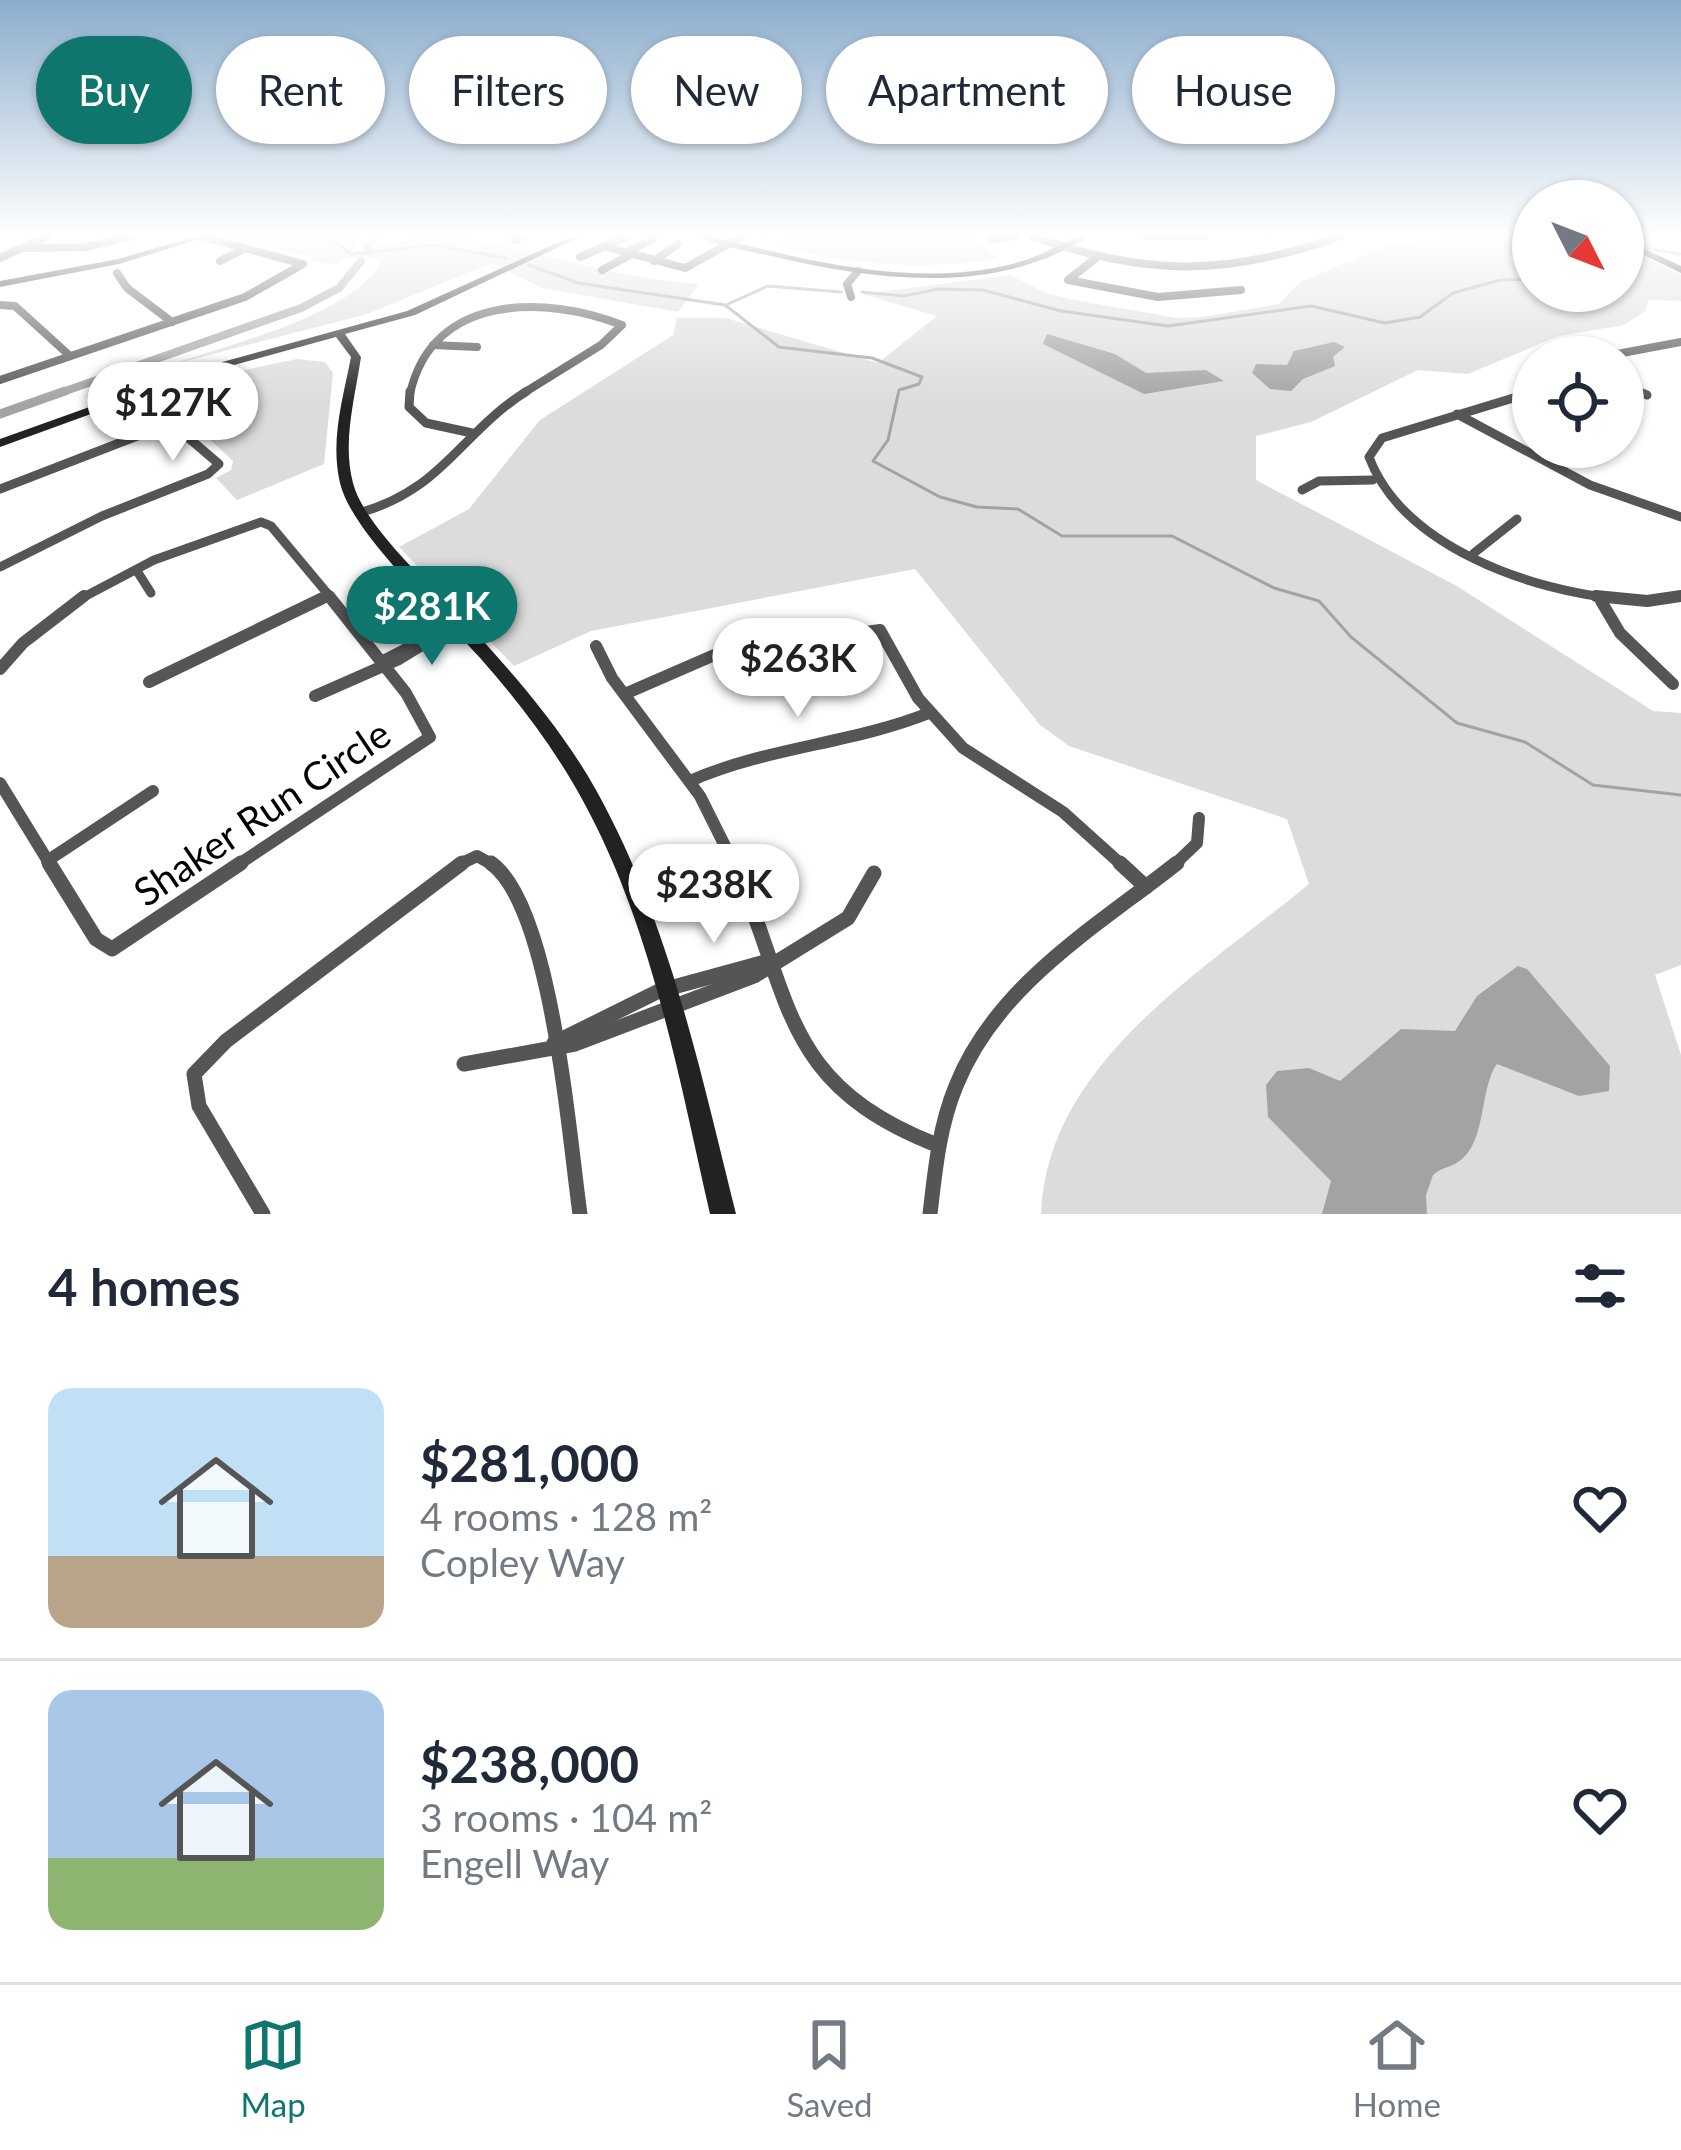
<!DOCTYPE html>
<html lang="en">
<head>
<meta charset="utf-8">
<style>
	body { margin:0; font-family:Lato,sans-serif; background:#f2f2f3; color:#1f2937; height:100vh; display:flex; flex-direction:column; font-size:45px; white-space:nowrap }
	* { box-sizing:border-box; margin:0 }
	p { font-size:39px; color:#747a83 }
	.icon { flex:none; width:66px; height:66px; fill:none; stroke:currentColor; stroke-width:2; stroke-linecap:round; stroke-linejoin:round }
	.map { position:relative; height:1214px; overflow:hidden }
	.side { display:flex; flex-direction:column; background:#fff; flex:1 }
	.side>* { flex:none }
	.hud { position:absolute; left:36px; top:36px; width:1611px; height:108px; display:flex; gap:24px }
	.needle { width:78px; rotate:132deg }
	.fabs { position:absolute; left:1512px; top:180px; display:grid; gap:24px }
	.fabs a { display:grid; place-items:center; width:132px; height:132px; border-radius:50%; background:#fff; box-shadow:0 3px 9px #0004; font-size:60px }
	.price { position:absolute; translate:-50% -102px; padding:0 27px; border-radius:42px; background:#fff; color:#222; font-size:39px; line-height:78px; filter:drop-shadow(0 3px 6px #0008) }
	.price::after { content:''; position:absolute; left:50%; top:72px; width:36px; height:27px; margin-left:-18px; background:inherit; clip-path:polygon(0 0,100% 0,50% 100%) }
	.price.active { background:#0f766e; color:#fff }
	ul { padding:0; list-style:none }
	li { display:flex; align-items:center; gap:36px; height:300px; padding:0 48px }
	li+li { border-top:3px solid #e0e1e3 }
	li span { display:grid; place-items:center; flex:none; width:336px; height:240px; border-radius:24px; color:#555 }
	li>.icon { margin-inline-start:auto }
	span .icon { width:144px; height:144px; fill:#fffc; stroke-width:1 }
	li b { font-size:51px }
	h2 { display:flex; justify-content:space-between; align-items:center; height:144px; padding:0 48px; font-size:51px }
	.pill { padding:0 42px; border-radius:54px; background:#fff; box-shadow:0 3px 9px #0004; font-size:42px; line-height:108px }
	.pill.active { background:#0f766e; color:#fff }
	.tabs { display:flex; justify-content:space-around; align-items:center; height:168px; border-top:3px solid #e0e1e3; background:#fff; font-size:33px; color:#747a83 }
	.tabs a { display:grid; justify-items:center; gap:6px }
	.tabs .active { color:#0f766e }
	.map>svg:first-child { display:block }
</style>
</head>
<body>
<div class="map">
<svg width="1681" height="1214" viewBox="0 0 1681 1214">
	<rect width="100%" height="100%" fill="#fff"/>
	<g fill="#dcdcdc">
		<path d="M215,236H356L357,250C386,248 415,231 447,236C530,247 612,279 699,284L678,312L542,288L492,263L367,314L174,364C231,343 360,314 383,257L344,258L338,264L313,262L312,257Z"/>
		<path d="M793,236H973L999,259C923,270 849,266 775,244Z"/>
		<path d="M1469,236H1533V291H1623V247L1681,275V301L1648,300L1646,310L1624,325L1559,336L1468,374L1418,370L1311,422L1256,436V480L1455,585L1653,711L1681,713V965L1655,975L1681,1055V1214H1041C1047,1062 1204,971 1309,884L1287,819L1069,746L1040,725L915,569L591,631L514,666L399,547L469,509L540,420L673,335L677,318H726L878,363L937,316L862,294L1010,275L1048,294L1080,301L1177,318L1202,317L1279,304L1300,282L1391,244Z"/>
		<polygon points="297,359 325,362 333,373 324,464 237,500 216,478 231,470 233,461 187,418 167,418 148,398 207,378"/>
	</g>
	<g fill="#a3a3a3">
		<polygon points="1047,334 1115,354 1146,373 1206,370 1224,381 1144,394 1043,344"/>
		<polygon points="1334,342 1345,347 1333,357 1335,366 1303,379 1291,391 1270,389 1252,373 1256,364 1287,365 1294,351"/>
		<path d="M1518,966L1527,969L1610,1066L1609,1091L1579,1096L1497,1064C1479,1088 1487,1144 1458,1162C1449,1168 1442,1167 1433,1175L1426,1195L1427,1214H1322L1331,1181L1268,1117L1266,1085L1277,1071L1309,1068L1340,1081L1401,1029L1455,1031L1477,996Z"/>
	</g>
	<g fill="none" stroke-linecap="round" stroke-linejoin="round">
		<g stroke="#a3a3a3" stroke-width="3">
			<polyline points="283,236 300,236"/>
			<polyline points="328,236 351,254 434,245 506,258"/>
			<polyline points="1640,247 1681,254"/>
			<polyline points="529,265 578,283 725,305 779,347 872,358 922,377 919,384 899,390 888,440 873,461 940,497 977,507 1018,509 1062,536 1172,536 1274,588 1319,601 1351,637 1457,723 1525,742 1593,785 1681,795"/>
			<polyline points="862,292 904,296 938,289 983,290 1061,311 1168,326 1311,306 1385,323 1420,317 1453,293 1500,280 1533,279"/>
			<polyline points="728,304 768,286 841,292"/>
		</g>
		<g stroke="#a3a3a3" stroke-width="8">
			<polyline points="368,247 375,236"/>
			<polyline points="57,394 301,308 339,288 361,261"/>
		</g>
		<polyline stroke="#a3a3a3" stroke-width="9" points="0,414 65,391"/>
		<g stroke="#555" stroke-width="8">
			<path d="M1031,236C1148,276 1224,277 1341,236"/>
			<polyline points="1146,236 1205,236"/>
			<polyline points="991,239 1015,236"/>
			<polyline points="515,240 524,236"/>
			<polyline points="603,246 685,268 743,236"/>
			<polyline points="27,248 86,247 131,236"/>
			<polyline points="625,253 653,239"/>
			<polyline points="580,257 628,236"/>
			<polyline points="0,258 48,236"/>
			<polyline points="1096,258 1068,280 1158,297 1241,290"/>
			<polyline points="220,261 242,250"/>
			<polyline points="654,261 678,244"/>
			<polyline points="602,270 632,254"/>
			<polyline points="117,273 127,288 172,322"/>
			<polyline points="851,297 847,284 858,271"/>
			<polyline points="0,305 15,306 70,356"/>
			<polyline points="433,345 477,347"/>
			<polyline points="1601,357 1681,342"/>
			<polyline points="0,380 245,297 303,264 200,236"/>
			<polyline points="1623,385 1644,394"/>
			<path d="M410,394C432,293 546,295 622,325L601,345L522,394"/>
			<polyline points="1527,394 1533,392"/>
		</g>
		<g stroke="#555" stroke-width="9">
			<polyline points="410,391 409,407 426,423 472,433"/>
			<polyline points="1637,391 1647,395"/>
			<path d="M1533,392L1382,438L1369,457C1403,547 1531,591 1621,599"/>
			<polyline points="1457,414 1590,485 1681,517"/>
			<polyline points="0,489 171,423 219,464 208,474 102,516 0,567"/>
			<polyline points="1302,490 1319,481 1373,480"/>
			<path d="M359,513C443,490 460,433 527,391"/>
			<polyline points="1474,553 1517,519"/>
			<polyline points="137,571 151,593"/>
			<polyline points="80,599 154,560 261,522 271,526 332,599"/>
			<polyline points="321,599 327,596"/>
			<polyline points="1662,599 1681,596"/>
		</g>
		<g stroke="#555" stroke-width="12">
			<polyline points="1596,596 1647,601 1681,596"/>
			<polyline points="1601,601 1620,633 1673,684"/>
			<polyline points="596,646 612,678 700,796 735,866"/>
			<polyline points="385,660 453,625"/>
			<polyline points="0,669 23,643 84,596"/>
			<polyline points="149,682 327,596"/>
			<polyline points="627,693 719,653 880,630 918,698 963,748 1063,812 1123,866"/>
			<polyline points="315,696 399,659 456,624"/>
			<path d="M690,781C767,747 851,744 929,713"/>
			<polyline points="0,783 51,866"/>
			<polyline points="47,861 153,791"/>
			<polyline points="236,866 430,737 406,693 329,596"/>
			<polyline points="456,866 477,856 495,866"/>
			<polyline points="1173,866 1197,843 1199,818"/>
		</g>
		<g stroke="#555" stroke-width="15">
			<polyline points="49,863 96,939 112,949 241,863"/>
			<path d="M491,863C552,907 569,1138 580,1214"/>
			<path d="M734,863C794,1001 780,1083 937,1145"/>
			<polyline points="1120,863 1146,887"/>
			<polyline points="554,1043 659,991 772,960"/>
			<polyline points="464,1064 575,1044 754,976 848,918 874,873"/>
			<polyline points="263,1214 199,1106 194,1074 226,1041 462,863"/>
			<path d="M930,1214C935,1171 939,1127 956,1086C996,985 1096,927 1177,863"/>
		</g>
		<g fill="#222" fill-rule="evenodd">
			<polygon points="197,236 209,236 119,264 0,287 0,281 118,259"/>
			<path d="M572,236H582L415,315L345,334L361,357C355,398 342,442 353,483C365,529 440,594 474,631C519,680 563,731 596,790C669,921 700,1070 736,1214H710C678,1074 652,926 582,799C554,748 519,702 481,659C444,617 352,534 340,483C330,441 343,398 351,357L336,337L201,374L0,447V439L193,370L407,311Z"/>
			<path d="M697,236H709C801,259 899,285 994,268C1008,265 1025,261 1038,255C1056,249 1071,235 1089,236C998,296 878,281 776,257C750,251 721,247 697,236Z"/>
			<polygon points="1623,239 1681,266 1681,273 1623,245"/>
		</g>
	</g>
	<linearGradient id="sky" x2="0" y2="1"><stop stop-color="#8cadcc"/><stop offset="0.58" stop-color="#fff"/><stop offset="1" stop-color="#fff" stop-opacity="0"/></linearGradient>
	<rect width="1681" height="405" fill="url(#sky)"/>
	<g text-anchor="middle" stroke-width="12" stroke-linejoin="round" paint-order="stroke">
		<g font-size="39" fill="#000" stroke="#fff">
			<text transform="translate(262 813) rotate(-34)" y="14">Shaker Run Circle</text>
		</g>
	</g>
</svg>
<div class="fabs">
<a><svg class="needle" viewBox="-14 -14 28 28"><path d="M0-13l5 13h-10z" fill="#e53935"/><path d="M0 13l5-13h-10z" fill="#747a83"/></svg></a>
<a><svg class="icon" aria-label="locate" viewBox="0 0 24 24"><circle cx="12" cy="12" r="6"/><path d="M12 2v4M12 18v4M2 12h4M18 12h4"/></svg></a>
</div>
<b class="price" style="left:173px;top:464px">$127K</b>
<b class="price active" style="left:432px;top:668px">$281K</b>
<b class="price" style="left:798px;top:720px">$263K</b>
<b class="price" style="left:714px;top:946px">$238K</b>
<div class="hud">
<a class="pill active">Buy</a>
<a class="pill">Rent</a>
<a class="pill">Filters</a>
<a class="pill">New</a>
<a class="pill">Apartment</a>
<a class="pill">House</a>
</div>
</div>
<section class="side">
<h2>4 homes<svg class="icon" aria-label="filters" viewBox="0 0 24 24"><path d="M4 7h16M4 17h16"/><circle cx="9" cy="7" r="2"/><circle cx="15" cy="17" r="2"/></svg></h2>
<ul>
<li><span style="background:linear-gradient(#bfe0f5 70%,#b9a48a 0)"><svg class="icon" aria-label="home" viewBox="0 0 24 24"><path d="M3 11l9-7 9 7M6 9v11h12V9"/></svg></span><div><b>$281,000</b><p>4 rooms · 128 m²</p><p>Copley Way</p></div><svg class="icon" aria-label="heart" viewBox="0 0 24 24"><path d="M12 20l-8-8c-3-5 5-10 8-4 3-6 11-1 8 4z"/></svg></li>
<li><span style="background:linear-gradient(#a9c7e8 70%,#8fb573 0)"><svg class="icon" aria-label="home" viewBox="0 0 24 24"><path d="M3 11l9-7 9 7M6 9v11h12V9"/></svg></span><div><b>$238,000</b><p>3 rooms · 104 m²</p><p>Engell Way</p></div><svg class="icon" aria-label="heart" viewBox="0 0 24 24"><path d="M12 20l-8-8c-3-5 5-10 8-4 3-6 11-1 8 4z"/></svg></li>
</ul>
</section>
<nav class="tabs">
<a class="active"><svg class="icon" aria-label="map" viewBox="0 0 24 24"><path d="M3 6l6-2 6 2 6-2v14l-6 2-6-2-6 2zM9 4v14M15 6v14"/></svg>Map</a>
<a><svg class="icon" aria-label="saved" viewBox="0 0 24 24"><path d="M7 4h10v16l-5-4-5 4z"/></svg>Saved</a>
<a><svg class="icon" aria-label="home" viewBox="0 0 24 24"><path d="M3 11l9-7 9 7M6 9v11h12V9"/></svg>Home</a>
</nav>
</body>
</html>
